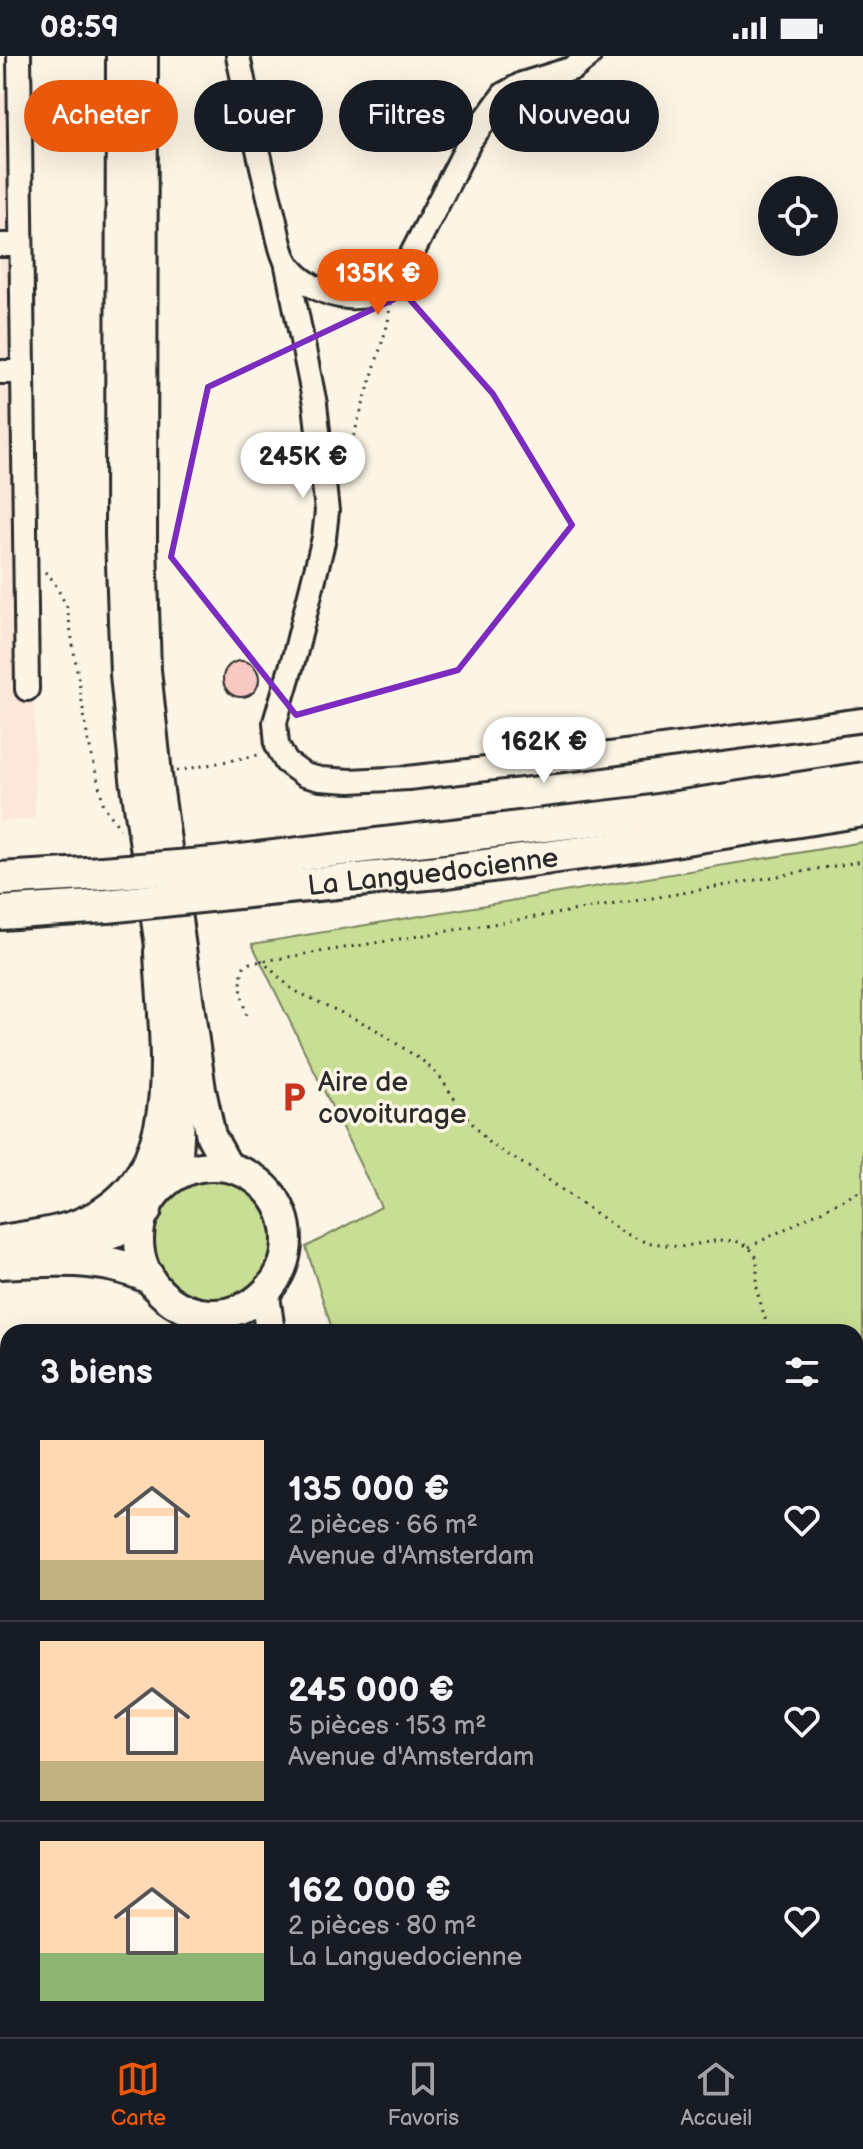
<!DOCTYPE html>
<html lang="fr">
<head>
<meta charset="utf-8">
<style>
	body { margin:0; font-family:"Balsamiq Sans",sans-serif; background:#20242c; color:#f1f3f6; height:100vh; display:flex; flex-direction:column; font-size:30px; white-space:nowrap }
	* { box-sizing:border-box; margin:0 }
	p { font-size:26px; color:#9ea1a6 }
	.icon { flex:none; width:44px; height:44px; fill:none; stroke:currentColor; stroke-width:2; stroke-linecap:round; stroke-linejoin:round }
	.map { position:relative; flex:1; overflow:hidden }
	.sheet { position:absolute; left:0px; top:1268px; width:864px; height:714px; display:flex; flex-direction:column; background:#171b24; border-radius:24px 24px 0 0; box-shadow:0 8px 32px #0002 }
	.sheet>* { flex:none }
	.guide { position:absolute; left:24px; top:24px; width:816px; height:72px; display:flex; gap:16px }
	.controls { position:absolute; left:758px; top:120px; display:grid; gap:16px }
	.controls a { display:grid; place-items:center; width:80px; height:80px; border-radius:50%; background:#171b24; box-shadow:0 8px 32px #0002; font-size:40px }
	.price { position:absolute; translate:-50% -68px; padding:0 18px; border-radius:28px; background:#fff; color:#222; font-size:26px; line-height:52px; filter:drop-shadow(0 2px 4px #0008) }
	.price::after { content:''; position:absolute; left:50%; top:48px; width:24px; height:18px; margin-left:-12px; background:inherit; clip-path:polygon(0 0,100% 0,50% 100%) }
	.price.on { background:#ea580c; color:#fff }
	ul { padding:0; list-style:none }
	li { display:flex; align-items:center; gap:24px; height:200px; padding:0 40px }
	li+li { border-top:2px solid #363941 }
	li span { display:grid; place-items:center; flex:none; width:224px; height:160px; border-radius:0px; color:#555 }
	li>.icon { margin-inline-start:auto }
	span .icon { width:96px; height:96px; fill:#fffc; stroke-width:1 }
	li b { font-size:34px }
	h2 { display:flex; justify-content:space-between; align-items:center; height:96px; padding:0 40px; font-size:34px }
	.tag { padding:0 28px; border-radius:36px; background:#171b24; box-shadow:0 8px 32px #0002; font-size:28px; line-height:72px }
	.tag.on { background:#ea580c; color:#fff }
	.status { display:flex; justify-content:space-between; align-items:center; height:56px; padding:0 40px; background:#171b24; direction:ltr }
	.status svg { height:22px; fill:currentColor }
	.tabs { display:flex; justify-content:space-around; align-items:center; height:112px; border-top:2px solid #363941; background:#171b24; font-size:22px; color:#9ea1a6 }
	.tabs a { display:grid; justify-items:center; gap:4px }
	.tabs .on { color:#ea580c }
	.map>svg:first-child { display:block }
</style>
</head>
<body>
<div class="status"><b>08:59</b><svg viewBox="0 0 49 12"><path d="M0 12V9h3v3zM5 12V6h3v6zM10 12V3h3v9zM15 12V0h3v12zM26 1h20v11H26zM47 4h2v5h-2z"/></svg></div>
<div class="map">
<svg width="863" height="1981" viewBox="0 0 863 1981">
	<rect width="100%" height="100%" fill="#fcf5e5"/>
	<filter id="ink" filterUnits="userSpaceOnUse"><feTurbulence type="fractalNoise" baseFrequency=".0125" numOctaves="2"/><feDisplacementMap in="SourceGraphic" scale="16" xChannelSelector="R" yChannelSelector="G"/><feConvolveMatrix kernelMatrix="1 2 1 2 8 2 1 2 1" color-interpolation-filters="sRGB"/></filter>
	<g filter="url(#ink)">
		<polygon fill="#fbe8db" points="33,35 35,762 0,766 0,37"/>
		<g fill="#c8de94" stroke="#7a8460" stroke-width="2">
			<polygon points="863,786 863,1740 856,1740 856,1276 333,1276 306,1191 381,1151 252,888"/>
			<circle cx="213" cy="1187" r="64"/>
		</g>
		<circle fill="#f8c8c3" stroke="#2b2b2b" stroke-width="2" cx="241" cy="623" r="18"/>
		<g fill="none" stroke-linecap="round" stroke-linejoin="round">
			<defs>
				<g id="minor">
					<polyline points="19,0 27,633"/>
					<path d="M238,0C249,53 260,105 273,157C277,172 279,192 286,205C297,225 326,240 348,241C370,243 388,233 402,217L470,85L504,38L522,28L574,12L589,0"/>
					<polyline points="0,189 21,189"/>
					<polyline points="286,205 315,348 327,455 324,482 295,598 275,666 277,689 286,706 304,719 320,723 350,725 408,722 580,702 863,664"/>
					<polyline points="0,316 22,316"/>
				</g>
				<g id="major">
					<polyline points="121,0 120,480 125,618 135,723 164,917"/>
					<polyline points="143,0 142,487 146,614 158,728 201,1034 211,1080 228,1111"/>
					<polyline points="177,1009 181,1041 177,1119"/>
					<circle cx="213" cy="1184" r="74"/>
					<polyline points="265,1239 270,1276"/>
					<polyline points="594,1974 598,1981"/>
					<polyline points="645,1974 650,1981"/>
				</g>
				<g id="highway">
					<polyline points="215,808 638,758 863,723"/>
					<polyline points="0,823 103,817"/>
					<path id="s1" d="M218,838L447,815L641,789L863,754"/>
					<polyline points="0,857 107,850"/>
					<path d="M79,1183C106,1181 126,1173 145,1154"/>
					<path d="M3,1186C28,1181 58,1179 81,1169C193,1123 165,991 161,896"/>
					<path d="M0,1206C48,1203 102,1199 147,1220"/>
				</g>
			</defs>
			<use href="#minor" stroke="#2b2b2b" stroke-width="28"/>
			<use href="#major" stroke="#2b2b2b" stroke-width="34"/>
			<use href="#highway" stroke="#2b2b2b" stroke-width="38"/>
			<g stroke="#2b2b2b" stroke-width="3" stroke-dasharray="2 6" stroke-linecap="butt">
				<polyline points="342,418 388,267 390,248"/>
				<polyline points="45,516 53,524 67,551 88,684 104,750 120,773"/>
				<polyline points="177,715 263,698"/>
				<polyline points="261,904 293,934 372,971 424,1006 440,1021 466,1060 489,1087 540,1118 622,1176 645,1186 680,1191 720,1184 736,1185 749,1191 757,1202 757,1235 769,1276"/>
				<path d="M246,959C242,942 238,924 245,908L665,840L863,805"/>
				<polyline points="749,1191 863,1134"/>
				<polyline points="856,1412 863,1419"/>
				<polyline points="0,1483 8,1485"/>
				<polyline points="0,1566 8,1563"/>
				<polyline points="856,1617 863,1618"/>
				<polyline points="0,1843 8,1847"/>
				<polyline points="280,1974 282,1981"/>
				<polyline points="0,1977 7,1981"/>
				<polyline points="285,1981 290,1974"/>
			</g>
			<use href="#minor" stroke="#fcf5e5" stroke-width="22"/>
			<use href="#major" stroke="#fcf5e5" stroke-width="28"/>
			<use href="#highway" stroke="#fcf5e5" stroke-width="32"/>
			<defs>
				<g id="highway-bridge">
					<polyline points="103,817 215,808"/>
					<polyline points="107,850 218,838"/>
				</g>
			</defs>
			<use href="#highway-bridge" stroke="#2b2b2b" stroke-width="38" stroke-linecap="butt"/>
			<use href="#highway-bridge" stroke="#fcf5e5" stroke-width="32"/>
		</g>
	</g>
	<path fill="none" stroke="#7b2cbf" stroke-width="6" stroke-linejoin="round" d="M405,238L493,338L572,469L458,614L296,659L171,501L208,331Z"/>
	<defs>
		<symbol id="parking-bare" viewBox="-9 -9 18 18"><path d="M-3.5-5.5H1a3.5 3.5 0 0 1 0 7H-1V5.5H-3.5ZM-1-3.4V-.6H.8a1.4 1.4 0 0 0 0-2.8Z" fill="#c8321e" stroke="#fcf5e5" stroke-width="2.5" paint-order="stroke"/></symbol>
	</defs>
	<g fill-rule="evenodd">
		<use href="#parking-bare" x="272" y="1019" width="44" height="44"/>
	</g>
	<g text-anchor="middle" stroke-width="7" stroke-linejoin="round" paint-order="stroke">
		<g font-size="28" fill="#2b2b2b" stroke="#fcf5e5">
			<text dy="10" stroke="none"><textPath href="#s1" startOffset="216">La Languedocienne</textPath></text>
		</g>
		<g font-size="28" fill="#2b2b2b" stroke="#fcf5e5" text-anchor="start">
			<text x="318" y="1035">Aire de<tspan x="318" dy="32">covoiturage</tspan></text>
		</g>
	</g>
</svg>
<div class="controls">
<a><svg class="icon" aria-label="locate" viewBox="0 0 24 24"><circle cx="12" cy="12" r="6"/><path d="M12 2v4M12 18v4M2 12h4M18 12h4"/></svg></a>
</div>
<b class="price on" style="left:378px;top:261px">135K €</b>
<b class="price" style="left:303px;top:444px">245K €</b>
<b class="price" style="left:544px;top:729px">162K €</b>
<div class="guide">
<a class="tag on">Acheter</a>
<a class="tag">Louer</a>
<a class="tag">Filtres</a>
<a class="tag">Nouveau</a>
</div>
<section class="sheet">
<h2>3 biens<svg class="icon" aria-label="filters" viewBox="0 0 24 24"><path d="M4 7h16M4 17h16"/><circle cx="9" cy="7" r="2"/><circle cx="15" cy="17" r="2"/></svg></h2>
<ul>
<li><span style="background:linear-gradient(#ffd9b3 75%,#c2b280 0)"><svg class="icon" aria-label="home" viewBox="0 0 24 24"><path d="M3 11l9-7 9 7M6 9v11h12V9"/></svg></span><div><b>135 000 €</b><p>2 pièces · 66 m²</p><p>Avenue d'Amsterdam</p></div><svg class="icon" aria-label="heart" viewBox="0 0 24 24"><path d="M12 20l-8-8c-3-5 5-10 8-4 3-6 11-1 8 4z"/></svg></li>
<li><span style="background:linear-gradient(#ffd9b3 75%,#c2b280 0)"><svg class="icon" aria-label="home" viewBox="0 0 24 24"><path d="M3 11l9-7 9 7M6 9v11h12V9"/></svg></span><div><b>245 000 €</b><p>5 pièces · 153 m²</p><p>Avenue d'Amsterdam</p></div><svg class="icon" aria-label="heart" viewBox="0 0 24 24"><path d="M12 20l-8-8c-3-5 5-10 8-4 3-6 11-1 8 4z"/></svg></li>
<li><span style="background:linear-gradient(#ffd9b3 70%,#8fb573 0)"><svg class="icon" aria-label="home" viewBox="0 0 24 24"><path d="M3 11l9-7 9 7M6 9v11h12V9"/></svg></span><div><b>162 000 €</b><p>2 pièces · 80 m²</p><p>La Languedocienne</p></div><svg class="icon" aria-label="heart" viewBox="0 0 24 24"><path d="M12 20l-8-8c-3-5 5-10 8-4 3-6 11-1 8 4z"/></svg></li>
</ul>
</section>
</div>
<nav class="tabs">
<a class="on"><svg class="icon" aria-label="map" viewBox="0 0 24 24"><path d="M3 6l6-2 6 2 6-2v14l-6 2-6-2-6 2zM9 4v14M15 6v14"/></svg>Carte</a>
<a><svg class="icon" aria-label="saved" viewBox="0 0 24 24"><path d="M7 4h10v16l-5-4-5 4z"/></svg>Favoris</a>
<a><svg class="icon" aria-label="home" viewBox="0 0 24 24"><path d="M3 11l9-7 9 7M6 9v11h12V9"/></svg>Accueil</a>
</nav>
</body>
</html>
